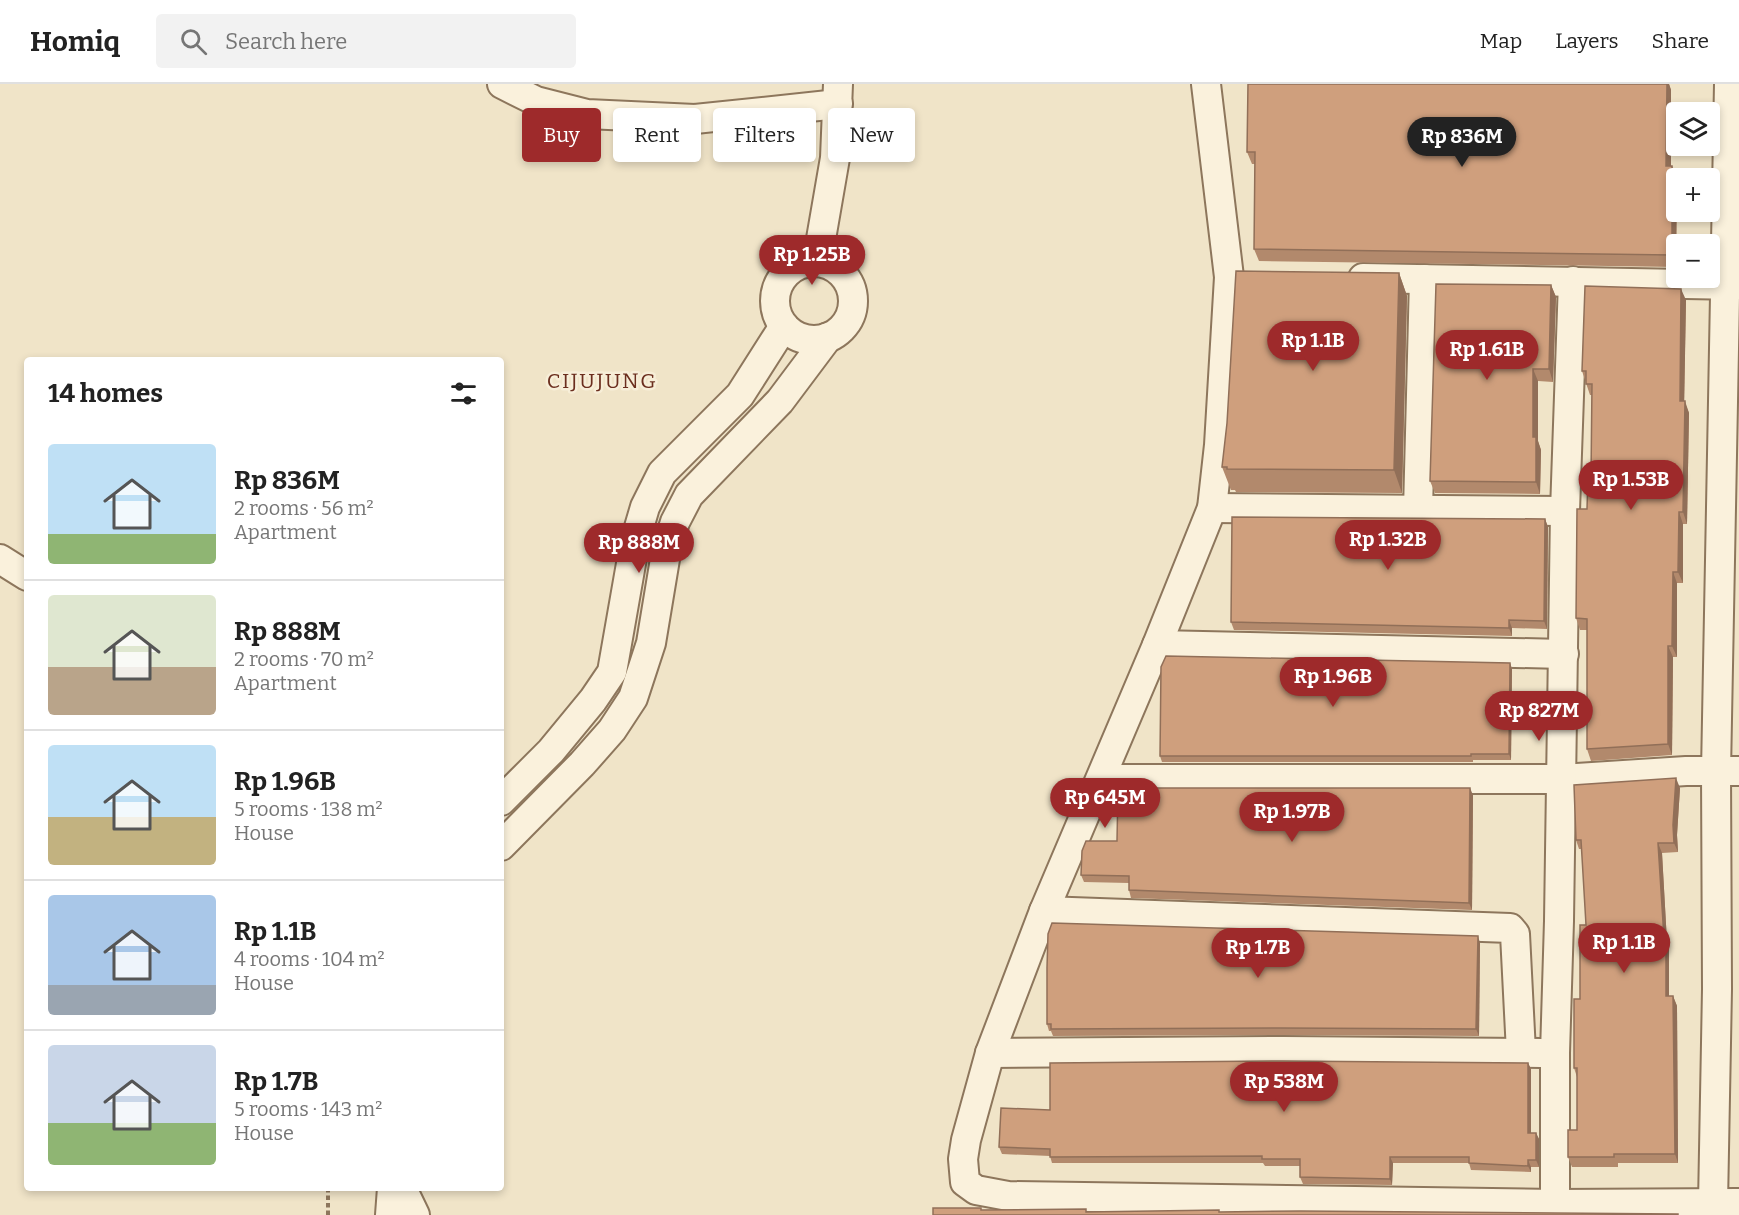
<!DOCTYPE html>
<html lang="en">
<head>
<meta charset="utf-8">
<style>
	body { margin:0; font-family:Bitter,serif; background:#f2f2f2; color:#222; height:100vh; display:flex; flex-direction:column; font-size:22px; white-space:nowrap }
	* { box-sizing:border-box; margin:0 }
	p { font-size:20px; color:#767676 }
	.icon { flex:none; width:33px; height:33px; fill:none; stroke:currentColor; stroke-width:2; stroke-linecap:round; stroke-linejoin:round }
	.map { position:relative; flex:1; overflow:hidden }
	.drawer { position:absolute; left:24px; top:273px; width:480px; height:834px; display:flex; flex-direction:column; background:#fff; border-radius:6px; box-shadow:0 3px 9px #0003 }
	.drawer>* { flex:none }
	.hud { position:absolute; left:522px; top:24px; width:570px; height:54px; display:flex; gap:12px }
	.tools { position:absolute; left:1666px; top:18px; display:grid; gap:12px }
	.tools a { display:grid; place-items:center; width:54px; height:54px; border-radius:6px; background:#fff; box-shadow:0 3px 9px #0003; font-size:30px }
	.price { position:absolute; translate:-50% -51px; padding:0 14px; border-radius:21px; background:#9e2a2b; color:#fff; font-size:20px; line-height:39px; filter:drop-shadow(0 2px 3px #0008) }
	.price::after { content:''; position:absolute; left:50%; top:36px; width:18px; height:14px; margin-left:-9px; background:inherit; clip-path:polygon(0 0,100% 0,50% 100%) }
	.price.selected { background:#222; color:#fff }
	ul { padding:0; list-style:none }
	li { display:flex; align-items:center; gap:18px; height:150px; padding:0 24px }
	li+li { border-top:2px solid #e0e0e0 }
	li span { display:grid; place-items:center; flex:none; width:168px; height:120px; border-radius:6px; color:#555 }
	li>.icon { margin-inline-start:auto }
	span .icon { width:72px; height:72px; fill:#fffc; stroke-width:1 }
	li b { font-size:26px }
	h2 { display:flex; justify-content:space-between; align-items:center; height:72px; padding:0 24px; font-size:26px }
	.pill { padding:0 21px; border-radius:6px; background:#fff; box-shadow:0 3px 9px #0003; font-size:21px; line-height:54px }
	.pill.selected { background:#9e2a2b; color:#fff }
	header { display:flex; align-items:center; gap:36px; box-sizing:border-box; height:84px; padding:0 30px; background:#fff; border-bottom:2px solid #e0e0e0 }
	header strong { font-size:28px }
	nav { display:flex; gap:33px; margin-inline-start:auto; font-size:21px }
	.search { width:420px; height:54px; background:#f2f2f2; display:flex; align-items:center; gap:15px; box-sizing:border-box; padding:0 21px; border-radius:6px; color:#767676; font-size:22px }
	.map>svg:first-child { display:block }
</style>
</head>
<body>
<header>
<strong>Homiq</strong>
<div class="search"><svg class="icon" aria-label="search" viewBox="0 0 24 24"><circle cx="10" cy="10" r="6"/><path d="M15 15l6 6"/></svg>Search here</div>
<nav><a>Map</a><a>Layers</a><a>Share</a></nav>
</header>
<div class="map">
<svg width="1739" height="1131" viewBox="0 0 1739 1131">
	<rect width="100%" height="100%" fill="#f0e4c8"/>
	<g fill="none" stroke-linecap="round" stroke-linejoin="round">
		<defs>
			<g id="street">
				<polyline points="502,0 536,17 587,30 695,35 838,20"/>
				<polyline points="1206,0 1229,193 1219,361 1212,424 1157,561 1044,827 990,969 966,1056 963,1075 965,1098 976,1106 1008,1112 1555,1120 1739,1119"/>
				<polyline points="817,178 835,74 838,0"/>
				<circle cx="814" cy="217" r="39"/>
				<polyline points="1363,194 1739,201"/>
				<polyline points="1212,424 1565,427"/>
				<polyline points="1418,426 1424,195"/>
				<polyline points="0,475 27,492"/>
				<polyline points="1157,561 1564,570"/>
				<polyline points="1101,695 1561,695 1686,687 1739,687"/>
				<polyline points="501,717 551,667 593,616 612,588 635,457 645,423 662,389 740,311 784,242"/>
				<polyline points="501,762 582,680 612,646 633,614 651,559 667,463 675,438 689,411 780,317 828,253"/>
				<polyline points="1044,827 1510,844 1515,850 1521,968"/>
				<polyline points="990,969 1284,967 1541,969"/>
				<polyline points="402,1104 415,1131"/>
				<polyline points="1555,1120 1555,969 1559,837 1565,427 1573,197"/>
				<polyline points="390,1131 392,1104"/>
				<polyline points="1717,1131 1713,1120 1717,905 1716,688 1729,0"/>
			</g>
		</defs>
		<use href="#street" stroke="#8d765c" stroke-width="32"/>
		<polyline stroke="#8d765c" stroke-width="4" stroke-dasharray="4.5 3" stroke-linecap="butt" points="328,1131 328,1104"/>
		<use href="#street" stroke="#faf1dc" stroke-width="28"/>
	</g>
	<g fill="#b2896c">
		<polygon points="1248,0 1669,0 1671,6 1671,82 1677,94 1676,183 1259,177 1254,165 1255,80 1252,80 1247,68"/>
		<polygon points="1399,189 1407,212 1402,409 1236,408 1235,406 1231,406 1222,383"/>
		<polygon points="1551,201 1556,213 1553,298 1538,297 1538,357 1541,366 1540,410 1435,409 1430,397"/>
		<polygon points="1686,216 1684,317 1689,329 1687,440 1683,440 1683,499 1677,499 1677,573 1673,573 1672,671 1591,677 1587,665 1587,546 1580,546 1576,534 1587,425 1591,393 1592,311 1590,311 1582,287"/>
		<polygon points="1545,435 1548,443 1547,545 1512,544 1512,552 1234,546 1231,538"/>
		<polygon points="1510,579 1512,585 1511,676 1473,676 1473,678 1162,678 1160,672"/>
		<polygon points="1680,704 1677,751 1678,768 1662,769 1667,858 1669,864 1669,912 1673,912 1677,922 1678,1079 1618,1079 1618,1083 1572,1083 1568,1073 1577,1046 1577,993 1574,984 1580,915 1586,841 1582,765 1579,765 1576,756"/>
		<polygon points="1473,711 1472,826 1131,814 1129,806 1129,799 1084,798 1081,791 1117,757"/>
		<polygon points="1480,859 1479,952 1284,951 1053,952 1051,947 1049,947 1047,940"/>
		<polygon points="1528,979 1531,985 1531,1049 1536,1049 1539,1055 1539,1083 1531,1083 1531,1088 1471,1086 1469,1079 1393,1079 1392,1101 1303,1100 1300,1093 1300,1082 1265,1082 1263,1079 1052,1079 1050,1072 1002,1070 999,1063 1050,1026"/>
	</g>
	<g fill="#916f58">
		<polygon points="1667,0 1669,0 1671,6 1671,94 1666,82"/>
		<polygon points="1672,82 1677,94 1676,183 1672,171"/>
		<polygon points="1399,189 1407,212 1402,409 1394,386"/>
		<polygon points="1551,201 1556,213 1553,298 1549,285"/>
		<polygon points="1681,205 1686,216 1684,329 1680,317"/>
		<polygon points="1533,285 1538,297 1538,357 1541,366 1540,410 1536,398 1533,353"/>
		<polygon points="1685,317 1689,329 1687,440 1683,428"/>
		<polygon points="1679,428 1683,440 1683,499 1678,488"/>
		<polygon points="1545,435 1548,443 1547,545 1544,537"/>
		<polygon points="1673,488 1677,499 1677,573 1672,562"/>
		<polygon points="1509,536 1512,544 1512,552 1509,544"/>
		<polygon points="1668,562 1673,573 1672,671 1668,660"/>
		<polygon points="1510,579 1512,585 1511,676 1509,670"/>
		<polygon points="1676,694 1680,704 1677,751 1678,768 1674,759 1673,741"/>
		<polygon points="1470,704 1473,711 1472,826 1469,819"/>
		<polygon points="1658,759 1662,769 1667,858 1669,864 1669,922 1666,912 1664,854"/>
		<polygon points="1478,852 1480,859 1479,952 1476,945"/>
		<polygon points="1673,912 1677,922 1678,1079 1675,1070"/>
		<polygon points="1528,979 1531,985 1531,1055 1528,1049"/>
		<polygon points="1536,1049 1539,1055 1539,1083 1536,1076"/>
		<polygon points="1390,1073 1393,1079 1392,1101 1390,1095"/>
		<polygon points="1528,1076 1531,1083 1531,1088 1528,1082"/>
	</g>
	<g fill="#cf9f7d" stroke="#916f58" stroke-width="1.5">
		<polygon points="1248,0 1667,0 1666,82 1672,82 1672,171 1254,165 1255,68 1247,68"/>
		<polygon points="1236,187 1399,189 1394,386 1227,385 1227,383 1222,383 1227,339"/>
		<polygon points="1436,200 1551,201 1549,285 1533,285 1533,353 1536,353 1536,398 1430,397"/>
		<polygon points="1585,202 1681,205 1680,317 1685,317 1683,428 1679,428 1678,488 1673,488 1672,562 1668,562 1668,660 1587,665 1587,535 1576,534 1577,425 1587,425 1588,393 1591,393 1592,300 1586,300 1586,287 1582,287"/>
		<polygon points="1232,433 1545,435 1544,537 1509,536 1509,544 1231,538"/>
		<polygon points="1166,572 1510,579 1509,670 1471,670 1471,672 1160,672 1161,583"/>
		<polygon points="1676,694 1673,741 1674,759 1658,759 1664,854 1666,854 1666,912 1673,912 1675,1070 1614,1070 1614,1073 1568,1073 1568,1046 1577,1046 1577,984 1574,984 1574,915 1580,915 1580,841 1586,841 1581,756 1576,756 1574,701"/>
		<polygon points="1118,704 1470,704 1469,819 1129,806 1129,792 1081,791 1082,767 1086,757 1117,757"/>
		<polygon points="1052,839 1478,852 1476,945 1281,944 1051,945 1051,940 1047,940 1047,884 1048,850"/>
		<polygon points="1282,977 1528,979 1528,1049 1536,1049 1536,1076 1528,1076 1528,1082 1469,1079 1469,1073 1390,1073 1390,1095 1300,1093 1300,1075 1262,1075 1262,1072 1050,1073 1050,1065 999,1063 1001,1024 1050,1026 1050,979"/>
		<polygon points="933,1124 981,1124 981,1126 1086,1125 1086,1128 1219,1126 1219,1128 1300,1127 1678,1130 1678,1131 933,1131"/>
	</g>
	<g text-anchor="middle" stroke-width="5" stroke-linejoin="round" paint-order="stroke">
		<g font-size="21" letter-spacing="1.5" fill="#6b2e1e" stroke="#f7eed8">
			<text x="602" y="304">CIJUJUNG</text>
		</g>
	</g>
</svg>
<div class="tools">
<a><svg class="icon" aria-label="layers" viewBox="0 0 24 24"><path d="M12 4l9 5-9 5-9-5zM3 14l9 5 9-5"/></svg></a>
<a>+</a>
<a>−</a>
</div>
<b class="price selected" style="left:1462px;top:84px">Rp 836M</b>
<b class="price" style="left:812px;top:202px">Rp 1.25B</b>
<b class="price" style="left:1313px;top:288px">Rp 1.1B</b>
<b class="price" style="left:1487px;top:297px">Rp 1.61B</b>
<b class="price" style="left:1631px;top:427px">Rp 1.53B</b>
<b class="price" style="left:1388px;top:487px">Rp 1.32B</b>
<b class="price" style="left:639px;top:490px">Rp 888M</b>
<b class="price" style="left:1333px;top:624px">Rp 1.96B</b>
<b class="price" style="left:1539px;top:658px">Rp 827M</b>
<b class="price" style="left:1105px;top:745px">Rp 645M</b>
<b class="price" style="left:1292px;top:759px">Rp 1.97B</b>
<b class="price" style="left:1624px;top:890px">Rp 1.1B</b>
<b class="price" style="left:1258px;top:895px">Rp 1.7B</b>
<b class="price" style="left:1284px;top:1029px">Rp 538M</b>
<div class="hud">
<a class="pill selected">Buy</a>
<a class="pill">Rent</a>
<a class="pill">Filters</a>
<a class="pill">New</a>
</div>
<section class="drawer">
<h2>14 homes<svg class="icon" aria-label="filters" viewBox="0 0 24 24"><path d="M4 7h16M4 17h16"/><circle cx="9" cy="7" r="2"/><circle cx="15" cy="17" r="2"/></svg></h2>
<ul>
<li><span style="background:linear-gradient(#bfe0f5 75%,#8fb573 0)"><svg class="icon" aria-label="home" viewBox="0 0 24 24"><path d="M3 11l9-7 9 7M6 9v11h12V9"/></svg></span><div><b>Rp 836M</b><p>2 rooms · 56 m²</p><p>Apartment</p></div></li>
<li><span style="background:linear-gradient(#dfe7d0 60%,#b9a48a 0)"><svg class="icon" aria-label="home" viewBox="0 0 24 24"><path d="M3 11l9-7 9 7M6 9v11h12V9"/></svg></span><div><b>Rp 888M</b><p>2 rooms · 70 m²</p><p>Apartment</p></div></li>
<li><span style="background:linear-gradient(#bfe0f5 60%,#c2b280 0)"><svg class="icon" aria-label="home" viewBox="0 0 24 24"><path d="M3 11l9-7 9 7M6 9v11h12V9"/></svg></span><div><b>Rp 1.96B</b><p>5 rooms · 138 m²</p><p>House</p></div></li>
<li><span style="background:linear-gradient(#a9c7e8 75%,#9aa5b1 0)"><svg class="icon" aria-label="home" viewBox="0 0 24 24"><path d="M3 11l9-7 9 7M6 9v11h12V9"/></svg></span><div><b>Rp 1.1B</b><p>4 rooms · 104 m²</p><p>House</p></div></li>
<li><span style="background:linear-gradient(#c9d6e8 65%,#8fb573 0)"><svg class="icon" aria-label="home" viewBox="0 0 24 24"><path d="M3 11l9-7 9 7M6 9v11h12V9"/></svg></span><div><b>Rp 1.7B</b><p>5 rooms · 143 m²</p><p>House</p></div></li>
</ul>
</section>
</div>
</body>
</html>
